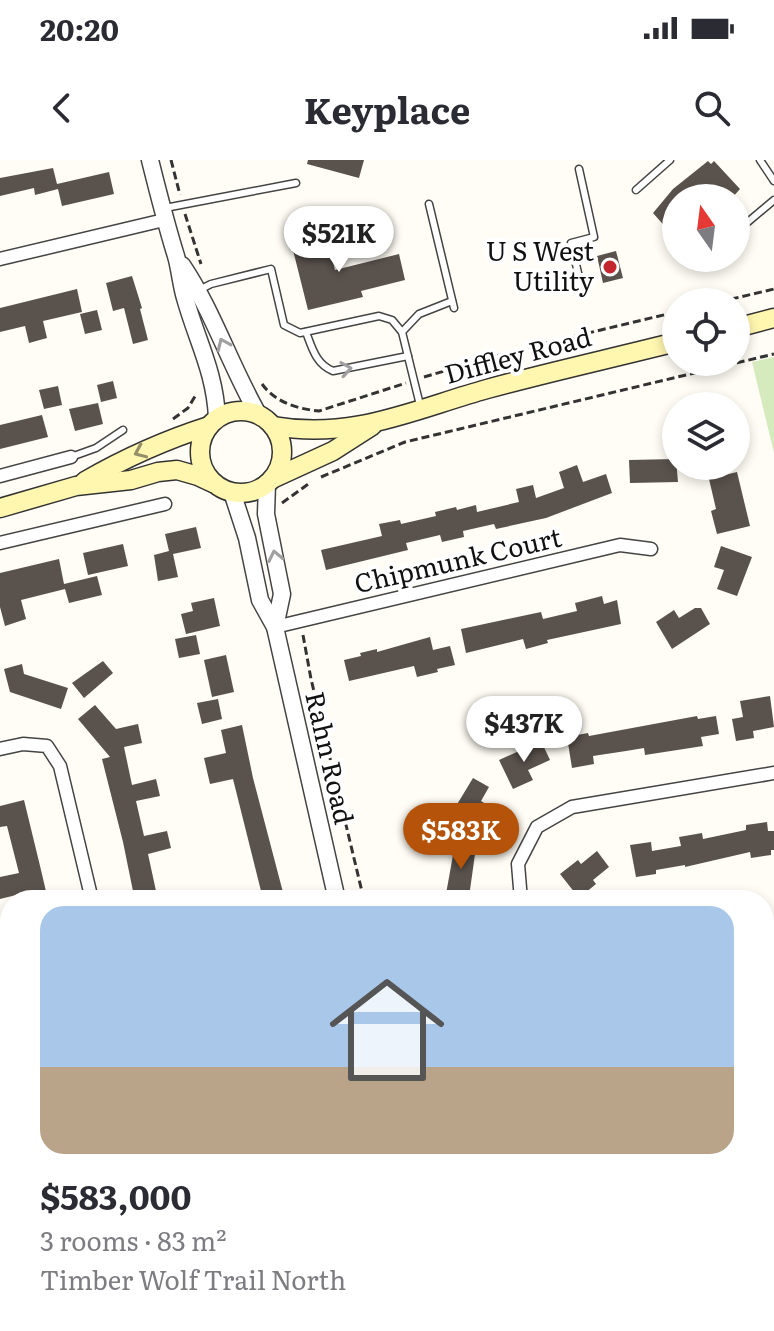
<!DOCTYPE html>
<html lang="en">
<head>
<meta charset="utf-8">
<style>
	body { margin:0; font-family:Literata,serif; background:#f2f2f3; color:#2b2b33; height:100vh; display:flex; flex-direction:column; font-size:30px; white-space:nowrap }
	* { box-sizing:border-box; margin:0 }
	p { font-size:26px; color:#7c7c81 }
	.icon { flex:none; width:44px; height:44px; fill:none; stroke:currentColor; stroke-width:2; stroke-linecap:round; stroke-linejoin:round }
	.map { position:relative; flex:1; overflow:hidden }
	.drawer { position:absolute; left:0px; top:730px; width:774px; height:442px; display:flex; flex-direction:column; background:#fff; border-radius:32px 32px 0 0; box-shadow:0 4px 12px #0003 }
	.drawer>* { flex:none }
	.needle { width:52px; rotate:346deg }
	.buttons { position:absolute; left:662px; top:24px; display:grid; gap:16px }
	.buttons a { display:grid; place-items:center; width:88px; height:88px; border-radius:50%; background:#fff; box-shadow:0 4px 12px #0003; font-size:40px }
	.price { position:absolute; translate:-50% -68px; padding:0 18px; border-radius:28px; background:#fff; color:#222; font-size:26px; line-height:52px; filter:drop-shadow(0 2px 4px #0008) }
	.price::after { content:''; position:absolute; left:50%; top:48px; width:24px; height:18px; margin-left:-12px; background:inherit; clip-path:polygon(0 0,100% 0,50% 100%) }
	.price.on { background:#b45309; color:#fff }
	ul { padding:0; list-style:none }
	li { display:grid; align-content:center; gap:16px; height:424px; padding:0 40px }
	li span { display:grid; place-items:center; height:248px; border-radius:24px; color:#555 }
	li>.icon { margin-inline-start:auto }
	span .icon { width:144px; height:144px; fill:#fffc; stroke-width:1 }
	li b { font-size:34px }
	.status { display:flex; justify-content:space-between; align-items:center; height:56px; padding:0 40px; background:#fff; direction:ltr }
	.status svg { height:22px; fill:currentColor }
	header { display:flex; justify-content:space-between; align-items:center; height:104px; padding:0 40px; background:#fff; font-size:36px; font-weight:700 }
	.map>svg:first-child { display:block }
</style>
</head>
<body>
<div class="status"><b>20:20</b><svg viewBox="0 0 49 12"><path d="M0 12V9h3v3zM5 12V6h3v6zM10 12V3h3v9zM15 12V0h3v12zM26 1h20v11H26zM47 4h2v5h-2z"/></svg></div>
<header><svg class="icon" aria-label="back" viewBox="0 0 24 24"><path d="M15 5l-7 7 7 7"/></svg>Keyplace<svg class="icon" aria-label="search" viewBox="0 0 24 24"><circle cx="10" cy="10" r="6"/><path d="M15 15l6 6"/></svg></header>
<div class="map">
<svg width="774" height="1171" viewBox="0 0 774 1171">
	<rect width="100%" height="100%" fill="#fffdf5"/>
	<polygon fill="#d5ebbd" points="774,197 774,293 752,202"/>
	<g fill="#5a524d">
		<polygon points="308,0 364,0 359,18 307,4"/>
		<polygon points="708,1 711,4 714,1 740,29 732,38 676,38 676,79 653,53 673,29"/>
		<polygon points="53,8 57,24 109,12 114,34 62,46 58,29 35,35 34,28 0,36 0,18"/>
		<polygon points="326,73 335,110 399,94 405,120 361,131 363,137 308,150 291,82"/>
		<polygon points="616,91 623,118 603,123 597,96"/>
		<polygon points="132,116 142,148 140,149 148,180 133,184 124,148 113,151 106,123"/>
		<polygon points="77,129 82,152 43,161 47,178 29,183 25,166 0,172 0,148"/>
		<polygon points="97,150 102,170 85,174 80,154"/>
		<polygon points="113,221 117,238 101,242 97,225"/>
		<polygon points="58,226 62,245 44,249 39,230"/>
		<polygon points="98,243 103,264 75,271 69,249"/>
		<polygon points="42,255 48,277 0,289 0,265"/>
		<polygon points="676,299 678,322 630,323 629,300"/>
		<polygon points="577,305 583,322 606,314 612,333 546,358 496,369 494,364 463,371 464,377 442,382 440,375 406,383 408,390 326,410 321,390 382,376 379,364 400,360 401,364 436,356 435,352 456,347 457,350 476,345 477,352 519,342 516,329 533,325 536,338 564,328 559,312"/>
		<polygon points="737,312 750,366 717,374 711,351 716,349 709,319"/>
		<polygon points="196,367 201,388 173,394 178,417 158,421 154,395 169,391 165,374"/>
		<polygon points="123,384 128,406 88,415 83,393"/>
		<polygon points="721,386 752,397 737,436 717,429 724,410 714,407"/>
		<polygon points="59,399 64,424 97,416 102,435 69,443 65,429 21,440 26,459 5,466 0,447 0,413"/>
		<polygon points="602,436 604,444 617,440 621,464 547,480 548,483 526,489 523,479 466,493 461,469 541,452 543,459 577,451 575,443"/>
		<polygon points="214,438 220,466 186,474 181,454 193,451 191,443"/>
		<polygon points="695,448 701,448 710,464 672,489 656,462 674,450 679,458"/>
		<polygon points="196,475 200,494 179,498 175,479"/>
		<polygon points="430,477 433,490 450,486 455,505 437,509 438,512 417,517 414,506 349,521 344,500 361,496 360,493 377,489 377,492"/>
		<polygon points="226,495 234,532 212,537 204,500"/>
		<polygon points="103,501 113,513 84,538 72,523"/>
		<polygon points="22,504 24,514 68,528 61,549 10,532 4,509"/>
		<polygon points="770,536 774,567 753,571 754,578 736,581 732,559 743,557 740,541"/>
		<polygon points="218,539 222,559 202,564 197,543"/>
		<polygon points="95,545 116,569 138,564 142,583 124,587 132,625 156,619 160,636 136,641 144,676 167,671 171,688 148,694 156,731 134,736 123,682 102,599 110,597 78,559"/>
		<polygon points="697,556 698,559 716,556 719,574 701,577 703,586 645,595 644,588 626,591 593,596 594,604 572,608 567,577 588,573 589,576"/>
		<polygon points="242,565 253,618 285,740 246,740 245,735 261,731 233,619 210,624 204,598 226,593 221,570"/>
		<polygon points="541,581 550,600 528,610 533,620 513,629 499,600"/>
		<polygon points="473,618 489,627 481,641 495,650 480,674 450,656"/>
		<polygon points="24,640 41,710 48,740 26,740 24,733 0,739 0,717 19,713 7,666 0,667 0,646"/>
		<polygon points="767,662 768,671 774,671 774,690 771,690 771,695 751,698 750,692 685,707 685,705 656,710 656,714 636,717 630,685 651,682 652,691 681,686 679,677 702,673 703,679 746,670 746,665"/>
		<polygon points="455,684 476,687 469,737 446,734"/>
		<polygon points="597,691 609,707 593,720 596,724 579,738 560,714 578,700 581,704"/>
	</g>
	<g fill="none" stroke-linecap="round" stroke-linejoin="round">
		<defs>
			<g id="service">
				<polyline points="760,0 774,21"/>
				<polyline points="579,9 594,77 571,83 579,117"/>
				<polyline points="636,30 670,0"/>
				<polyline points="429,44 454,148"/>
				<polyline points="165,48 296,23"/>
				<polyline points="736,72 774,40"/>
				<polyline points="700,102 705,98"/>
				<polyline points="199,130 211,124 271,109 284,165 300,173 379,156 392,160 402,172 420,245"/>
				<path d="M306,172C312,188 316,204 333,211L408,196"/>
				<polyline points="402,172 419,154 452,141"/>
				<polyline points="71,297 96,288 123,270"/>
			</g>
			<g id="minor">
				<polyline points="0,99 164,60"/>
				<polyline points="0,316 71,297"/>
				<polyline points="0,383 165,344"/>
				<polyline points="275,467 620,385 651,389"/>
				<polyline points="0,589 23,584 47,586 60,606 92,740"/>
				<polyline points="521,740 518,704 537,667 572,647 774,613"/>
				<polyline points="764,847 774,845"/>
				<polyline points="192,1162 195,1171"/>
			</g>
			<g id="tertiary">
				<path d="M150,0C158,32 166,64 176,96C180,110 181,125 185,138C197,181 215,212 217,258"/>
				<path d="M182,105C213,151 230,205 258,254"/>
				<polyline points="267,324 266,354 282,434 275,467"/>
				<polyline points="232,332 247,378 260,440 275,467 337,740"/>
				<polyline points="431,1162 433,1171"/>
			</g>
			<g id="secondary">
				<polyline points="736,168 774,158"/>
				<circle cx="241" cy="292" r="41"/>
				<path d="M273,266C353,280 412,250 487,229C549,212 613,198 676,182"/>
				<polyline points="272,319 333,291 372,266"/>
				<path d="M85,321C125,298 165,280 209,266"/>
				<polyline points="0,348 76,326 131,320 158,312 177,310 198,316 213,323"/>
			</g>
		</defs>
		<use href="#service" stroke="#444" stroke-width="9"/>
		<use href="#minor" stroke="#444" stroke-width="15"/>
		<use href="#tertiary" stroke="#444" stroke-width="19"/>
		<use href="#secondary" stroke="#333" stroke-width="21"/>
		<g stroke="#333" stroke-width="3" stroke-dasharray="8 4" stroke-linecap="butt">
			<polyline points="171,0 180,35"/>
			<polyline points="185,54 201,104"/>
			<polyline points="719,142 774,129"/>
			<polyline points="424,217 513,191 676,152"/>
			<path d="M262,224C275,242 297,249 319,251L406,223"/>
			<polyline points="173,259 188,248 197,233"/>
			<polyline points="321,317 405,282 774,194"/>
			<polyline points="282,343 311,322"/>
			<polyline points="303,475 311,519 364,740"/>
			<polyline points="466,1162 468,1171"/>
		</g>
		<use href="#service" stroke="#fff" stroke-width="6"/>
		<use href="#minor" stroke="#fff" stroke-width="12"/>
		<use href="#tertiary" stroke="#fff" stroke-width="16"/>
		<use href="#secondary" stroke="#fff6b0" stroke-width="18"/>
	</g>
	<defs><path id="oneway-chevron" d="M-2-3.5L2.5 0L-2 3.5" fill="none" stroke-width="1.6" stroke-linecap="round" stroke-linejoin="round" transform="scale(2)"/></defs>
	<g stroke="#a0a0a0">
		<use href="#oneway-chevron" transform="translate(223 184) rotate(-114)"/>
		<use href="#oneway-chevron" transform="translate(346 209) rotate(-9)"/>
		<use href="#oneway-chevron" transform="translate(275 396) rotate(-102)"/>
	</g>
	<use stroke="#948f68" href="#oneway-chevron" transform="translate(140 292) rotate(156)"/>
	<circle fill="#c4262e" stroke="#fff" stroke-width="3" cx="610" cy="107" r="8"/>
	<g text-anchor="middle" stroke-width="8" stroke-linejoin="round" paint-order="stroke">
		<g font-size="26" fill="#111" stroke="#fff" text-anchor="end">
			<text x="594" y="101">U S West<tspan x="594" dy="30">Utility</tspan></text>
		</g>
		<g font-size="26" fill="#111" stroke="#fff">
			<text transform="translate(518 196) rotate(-15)" y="9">Diffley Road</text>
			<text transform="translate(458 401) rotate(-13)" y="9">Chipmunk Court</text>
			<text transform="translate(329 598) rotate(77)" y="9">Rahn Road</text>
		</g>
	</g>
</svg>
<div class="buttons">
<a><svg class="needle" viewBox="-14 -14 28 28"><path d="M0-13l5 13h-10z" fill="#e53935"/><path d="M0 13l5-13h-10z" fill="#7c7c81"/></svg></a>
<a><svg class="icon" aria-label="locate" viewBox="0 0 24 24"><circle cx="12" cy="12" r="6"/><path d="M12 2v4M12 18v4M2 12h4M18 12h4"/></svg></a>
<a><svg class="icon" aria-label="layers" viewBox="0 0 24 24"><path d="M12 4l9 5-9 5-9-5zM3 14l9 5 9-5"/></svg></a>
</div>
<b class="price" style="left:339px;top:114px">$521K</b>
<b class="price" style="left:524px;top:604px">$437K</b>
<b class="price on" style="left:461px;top:711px">$583K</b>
<section class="drawer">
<ul>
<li><span style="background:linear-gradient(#a9c7e8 65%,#b9a48a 0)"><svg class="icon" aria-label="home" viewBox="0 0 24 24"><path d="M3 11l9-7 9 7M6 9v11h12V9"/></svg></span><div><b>$583,000</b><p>3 rooms · 83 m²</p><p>Timber Wolf Trail North</p></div></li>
</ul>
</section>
</div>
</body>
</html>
